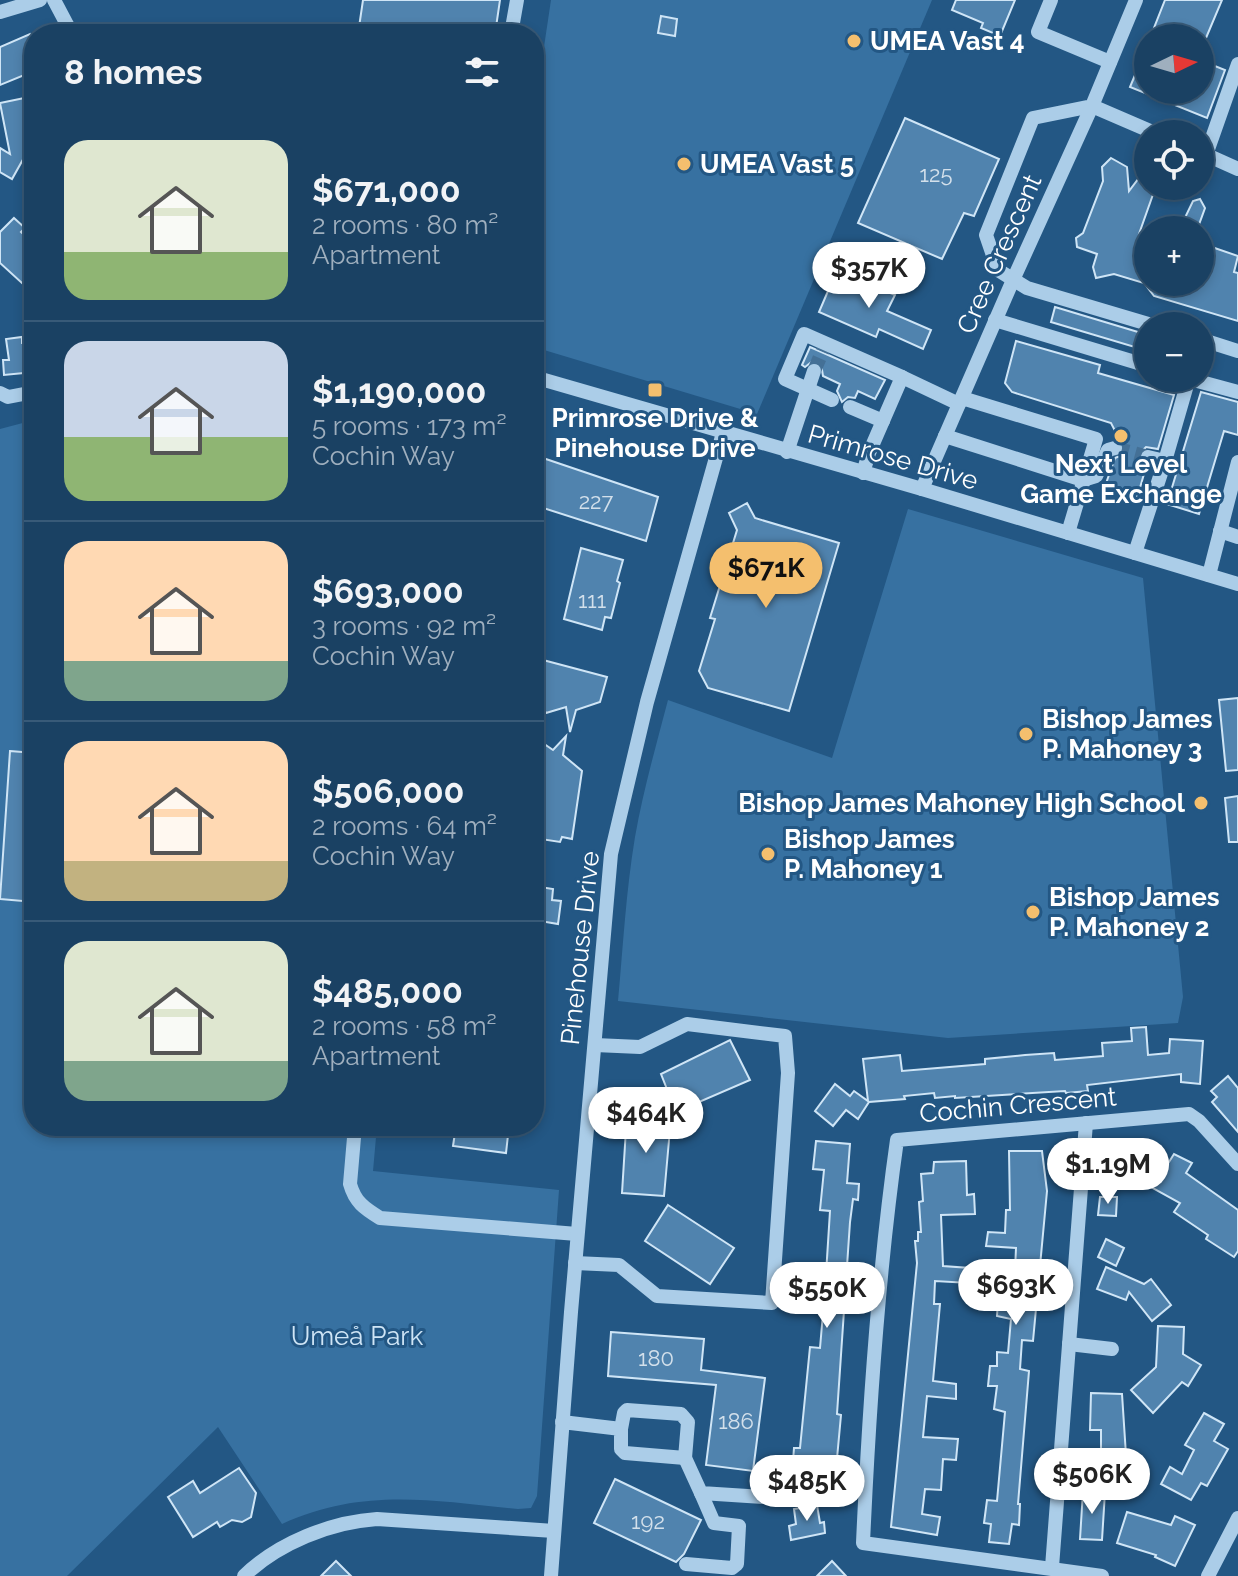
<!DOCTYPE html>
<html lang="en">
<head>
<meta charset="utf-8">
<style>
	body { margin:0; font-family:Raleway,sans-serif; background:#234869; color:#f1f3f6; height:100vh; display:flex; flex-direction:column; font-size:30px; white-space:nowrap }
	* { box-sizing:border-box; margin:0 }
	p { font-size:26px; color:#9fafbe }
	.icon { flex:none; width:44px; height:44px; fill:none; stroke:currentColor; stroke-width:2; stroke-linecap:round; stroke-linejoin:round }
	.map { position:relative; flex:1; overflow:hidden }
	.sheet { position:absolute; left:24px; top:24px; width:520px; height:1112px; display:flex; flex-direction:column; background:#1a4163; border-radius:32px; box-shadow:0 4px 12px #0003,0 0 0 2px #385a78 }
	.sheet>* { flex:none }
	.needle { width:52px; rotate:85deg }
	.tools { position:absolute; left:1134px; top:24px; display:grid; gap:16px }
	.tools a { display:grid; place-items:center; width:80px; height:80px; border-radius:50%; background:#1a4163; box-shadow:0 4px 12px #0003,0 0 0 2px #385a78; font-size:40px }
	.price { position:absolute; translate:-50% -68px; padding:0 18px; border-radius:28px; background:#fff; color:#222; font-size:26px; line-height:52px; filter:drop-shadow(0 2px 4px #0008) }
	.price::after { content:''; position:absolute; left:50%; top:48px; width:24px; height:18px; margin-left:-12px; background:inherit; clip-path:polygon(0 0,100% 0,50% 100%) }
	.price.on { background:#f4bf6e; color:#111 }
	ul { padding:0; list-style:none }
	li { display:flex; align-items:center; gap:24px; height:200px; padding:0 40px }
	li+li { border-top:2px solid #385a78 }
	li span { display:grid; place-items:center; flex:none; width:224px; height:160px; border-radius:24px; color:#555 }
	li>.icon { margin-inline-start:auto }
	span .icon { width:96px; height:96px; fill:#fffc; stroke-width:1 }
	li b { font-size:34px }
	h2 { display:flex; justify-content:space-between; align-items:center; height:96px; padding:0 40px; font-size:34px }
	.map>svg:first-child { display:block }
</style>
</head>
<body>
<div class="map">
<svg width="1238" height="1576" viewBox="0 0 1238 1576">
	<rect width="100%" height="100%" fill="#235784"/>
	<g fill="#3771a1">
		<polygon points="551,0 932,0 757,414 534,347 534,114"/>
		<path d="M34,420V1126H377L373,1171L559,1190L537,1496L531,1508L518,1509C432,1501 364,1487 282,1524L218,1427L67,1576H0V429Z"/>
		<path d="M908,509L1143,578L1183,997L1178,1023L948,1038L618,1001C623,946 626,891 635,837C643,791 656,746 668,700L832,758Z"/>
	</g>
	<g fill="#5083ae" stroke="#cfe5f6" stroke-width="2">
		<polygon points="363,0 500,0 495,34 358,34"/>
		<polygon points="956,0 1015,0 1000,36 981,28 983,23 952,10"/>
		<polygon points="1165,0 1222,0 1206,38 1150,38"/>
		<polygon points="661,16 677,19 675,36 658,33"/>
		<polygon points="30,34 34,44 34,71 0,85 0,47"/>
		<polygon points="1148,44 1148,90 1200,90 1200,60 1225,70 1207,118 1130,87"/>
		<polygon points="34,96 34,148 30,147 12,179 0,172 0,148 10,154 0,103"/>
		<polygon points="905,118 999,159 974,216 964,213 942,259 858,223"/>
		<polygon points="1111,158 1127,167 1129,191 1148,166 1148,186 1156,186 1139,234 1148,238 1148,282 1200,282 1200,243 1238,256 1234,272 1238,273 1238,321 1154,296 1144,283 1114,274 1096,278 1093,267 1097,254 1077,247 1076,238 1083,233 1103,181 1102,167"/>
		<polygon points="1200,199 1205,208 1197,230 1179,230 1193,201"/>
		<polygon points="14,218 25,228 21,232 34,244 34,294 0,263 0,232"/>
		<polygon points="837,270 895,295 887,311 931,330 923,349 879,329 876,337 819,312"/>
		<polygon points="1055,307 1148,335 1148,351 1051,322"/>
		<polygon points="22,337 22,343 34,342 34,372 4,375 3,360 9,360 6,339"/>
		<polygon points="1016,341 1100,365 1098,373 1174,395 1158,449 1146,447 1139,454 1139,461 1146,467 1137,498 1104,489 1115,458 1122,455 1125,450 1111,423 1012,392 1005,383"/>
		<polygon points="810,347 885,380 875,399 858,391 855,398 848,397 842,402 837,391 840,384 823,376 821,364 813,361 805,367 802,365"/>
		<polygon points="1201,392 1238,402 1238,435 1224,431 1199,514 1167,504"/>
		<polygon points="537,456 658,497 646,541 534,505 534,464"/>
		<polygon points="747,503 755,518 839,543 789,711 708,688 699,671 715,619 710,618 737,530 729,513"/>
		<polygon points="581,548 623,560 617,581 620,583 611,618 605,617 602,630 564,619"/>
		<polygon points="543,660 607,677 600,702 576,710 570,732 566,707 546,713 542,706 534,705 534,693"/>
		<polygon points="1238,698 1238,770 1226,771 1219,700"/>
		<polygon points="566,736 563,755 582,771 572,839 562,837 560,842 534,838 534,737 553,750"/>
		<polygon points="10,751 34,753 34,902 0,899"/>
		<polygon points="1238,796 1238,842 1229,842 1225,798"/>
		<polygon points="534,886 553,889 552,900 561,901 558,924 534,920"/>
		<polygon points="1146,1027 1148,1055 1169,1053 1170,1039 1203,1041 1200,1084 1181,1082 1181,1074 1087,1085 1088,1091 1066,1093 1065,1091 955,1098 955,1096 935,1098 934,1093 904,1096 905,1099 869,1102 858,1119 846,1110 833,1126 815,1111 835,1084 850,1096 854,1091 868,1101 863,1059 900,1055 902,1071 985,1064 985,1059 1025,1055 1054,1053 1055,1060 1103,1056 1102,1043 1132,1041 1131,1028"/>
		<polygon points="730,1040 750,1080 676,1112 661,1074"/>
		<polygon points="1228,1076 1238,1088 1238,1132 1212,1102 1217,1097 1211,1091"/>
		<polygon points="627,1113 671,1118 664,1196 622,1193"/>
		<polygon points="456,1126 509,1126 506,1153 453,1146"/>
		<polygon points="816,1141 850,1144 847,1183 859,1184 858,1200 853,1199 850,1222 837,1414 841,1415 834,1491 791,1487 794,1448 800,1448 810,1347 820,1348 825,1290 830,1211 820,1210 824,1170 813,1169"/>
		<polygon points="1009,1151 1042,1151 1047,1191 1033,1341 1022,1340 1020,1369 1029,1371 1018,1504 1020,1504 1019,1525 1012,1524 1009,1544 989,1542 991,1524 984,1523 987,1500 997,1501 1005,1412 994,1409 997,1386 988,1386 990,1366 997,1366 997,1352 1008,1353 1011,1319 997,1316 999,1287 990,1286 992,1270 1015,1270 1016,1248 986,1246 988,1232 1005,1233 1006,1210 1010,1210"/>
		<polygon points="1111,1152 1150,1155 1151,1152 1169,1162 1174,1154 1192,1163 1186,1173 1238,1210 1238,1251 1234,1257 1206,1239 1208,1235 1174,1212 1180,1203 1133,1177 1132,1185 1108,1184"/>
		<polygon points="966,1161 967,1195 974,1194 975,1214 941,1215 943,1266 970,1268 969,1283 935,1281 934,1304 940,1304 933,1381 956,1384 956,1399 927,1396 923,1437 958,1439 956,1460 943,1459 941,1490 925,1489 922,1514 940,1517 937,1535 891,1527 917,1263 915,1241 918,1241 918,1232 921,1232 919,1202 923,1201 921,1174 933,1173 934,1162"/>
		<polygon points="1100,1197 1117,1197 1116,1216 1098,1215"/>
		<polygon points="668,1205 734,1248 710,1284 645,1241"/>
		<polygon points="1106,1239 1124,1248 1116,1266 1098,1257"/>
		<polygon points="1106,1267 1144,1284 1151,1279 1171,1305 1152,1321 1129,1292 1126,1300 1097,1289"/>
		<polygon points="1158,1326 1184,1327 1183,1354 1201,1365 1188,1386 1182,1382 1153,1413 1131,1390 1156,1367"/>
		<polygon points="611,1332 704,1339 701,1370 765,1378 753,1471 706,1465 716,1385 608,1376"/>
		<polygon points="1091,1393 1122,1394 1126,1455 1101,1456 1101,1430 1090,1430"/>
		<polygon points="1204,1413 1224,1424 1214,1441 1228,1449 1207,1486 1201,1483 1191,1500 1161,1484 1170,1467 1182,1474 1194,1450 1185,1445"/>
		<polygon points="239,1468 256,1493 251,1517 242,1522 232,1520 220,1527 217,1522 193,1537 168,1497 193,1481 200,1493"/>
		<polygon points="615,1479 701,1520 684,1554 676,1562 594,1523"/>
		<polygon points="1083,1491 1105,1492 1102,1540 1080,1539"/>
		<polygon points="817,1505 820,1523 824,1522 825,1533 791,1540 789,1526 796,1524 794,1509"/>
		<polygon points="1127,1512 1171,1525 1175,1516 1195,1525 1175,1566 1155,1557 1156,1555 1117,1543"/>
		<polygon points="336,1561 351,1576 321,1576"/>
		<polygon points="832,1561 846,1576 817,1576"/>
	</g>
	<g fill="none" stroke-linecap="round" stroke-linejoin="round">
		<g stroke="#447096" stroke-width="14" stroke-dasharray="14 7" stroke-linecap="butt">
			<polyline points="814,371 823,350"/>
			<polyline points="1115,448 1148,457"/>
		</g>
		<g stroke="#abcde8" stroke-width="14">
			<polyline points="54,0 72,34"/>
			<polyline points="1051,0 1038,32 1110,62"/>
			<polyline points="1136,0 1092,106 1033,118 986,235 998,270 1027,288 1155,326"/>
			<polyline points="0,12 40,0"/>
			<polyline points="511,34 517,0"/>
			<polyline points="1200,152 1238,169"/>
			<polyline points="1206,155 1238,64"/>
			<polyline points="995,320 1148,366"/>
			<polyline points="1200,339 1238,351"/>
			<polyline points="534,377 922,489 1238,584"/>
			<polyline points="1190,379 1238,392"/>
			<polyline points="0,393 8,397 34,392"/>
			<polyline points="962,398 1096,439 1068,533"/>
			<polyline points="832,400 785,379 804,334 902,377"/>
			<polyline points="850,407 883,421"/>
			<polyline points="945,436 1083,480 1096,476 1108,450 1115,448"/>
			<polyline points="787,452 814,371"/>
			<polyline points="1165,461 1189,378"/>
			<polyline points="863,473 869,453 902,377 959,404"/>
			<polyline points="922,489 1013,280 1092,106 1157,134"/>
			<polyline points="1220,531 1238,537"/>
			<polyline points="1135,553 1165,461 1148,457"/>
			<polyline points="1209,575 1238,462"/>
			<path d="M355,1126L350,1184C355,1202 364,1208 380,1218L577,1234"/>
			<polyline points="575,1263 619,1265 657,1296 772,1303 788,1073 785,1036 687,1024 640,1047 595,1045"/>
			<polyline points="1069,1344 1112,1349"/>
			<polyline points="562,1422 621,1429 621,1449 625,1453 685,1458 688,1422 681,1414 627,1410 624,1413 621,1429"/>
			<polyline points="685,1458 701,1493 763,1497"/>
			<polyline points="686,1564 732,1568 737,1564 739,1526 714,1523 701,1493"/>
			<polyline points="1052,1567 1086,1123"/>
			<path d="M244,1576C278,1543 331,1522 377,1519L554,1531"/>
			<polyline points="551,1576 571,1312 611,854 647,702 723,433"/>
			<path d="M1102,1576L863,1543C869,1409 878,1273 897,1140L1189,1114L1199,1121L1238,1164"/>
			<polyline points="1208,1576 1238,1518"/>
		</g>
	</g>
	<g fill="#f4bf6e" stroke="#235784" stroke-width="3">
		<circle cx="854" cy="41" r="8"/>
		<circle cx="684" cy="164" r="8"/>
		<rect x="647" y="382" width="16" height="16" rx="4"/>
		<circle cx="1121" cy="436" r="8"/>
		<circle cx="1026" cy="734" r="8"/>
		<circle cx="1201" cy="803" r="8"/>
		<circle cx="768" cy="854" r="8"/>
		<circle cx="1033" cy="912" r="8"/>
	</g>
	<g text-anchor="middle" stroke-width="6" stroke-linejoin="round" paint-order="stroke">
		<g font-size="22" fill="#d3e0eb">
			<text x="936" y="182">125</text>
			<text x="596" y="509">227</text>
			<text x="592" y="608">111</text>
			<text x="656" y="1366">180</text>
			<text x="736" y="1429">186</text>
			<text x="648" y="1529">192</text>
		</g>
		<g font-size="26" font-weight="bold" fill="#fff" stroke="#235784" text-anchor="start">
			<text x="870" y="50">UMEA Vast 4</text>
			<text x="700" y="173">UMEA Vast 5</text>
			<text x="655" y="427" text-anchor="middle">Primrose Drive &amp;<tspan x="655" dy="30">Pinehouse Drive</tspan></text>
			<text x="1121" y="473" text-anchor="middle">Next Level<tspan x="1121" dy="30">Game Exchange</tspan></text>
			<text x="1042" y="728">Bishop James<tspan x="1042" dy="30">P. Mahoney 3</tspan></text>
			<text x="1185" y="812" text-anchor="end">Bishop James Mahoney High School</text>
			<text x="784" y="848">Bishop James<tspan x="784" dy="30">P. Mahoney 1</tspan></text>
			<text x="1049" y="906">Bishop James<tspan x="1049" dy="30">P. Mahoney 2</tspan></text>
		</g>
		<g font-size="26" fill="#fff" stroke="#235784">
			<text transform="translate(999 254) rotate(-66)" y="9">Cree Crescent</text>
			<text transform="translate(893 457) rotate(16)" y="9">Primrose Drive</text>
			<text transform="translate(580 948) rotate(-84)" y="9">Pinehouse Drive</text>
			<text transform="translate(1018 1105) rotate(-5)" y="9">Cochin Crescent</text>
		</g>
		<g font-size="26" fill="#cfe5f6" stroke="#235784">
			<text x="357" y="1345">Umeå Park</text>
		</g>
	</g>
</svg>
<div class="tools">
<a><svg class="needle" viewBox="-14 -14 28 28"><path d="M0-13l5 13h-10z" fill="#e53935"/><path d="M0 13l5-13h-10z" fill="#9fafbe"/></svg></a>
<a><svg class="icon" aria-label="locate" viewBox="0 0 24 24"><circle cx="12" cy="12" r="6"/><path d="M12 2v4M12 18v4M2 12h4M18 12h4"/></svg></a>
<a>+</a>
<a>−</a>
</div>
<b class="price" style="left:869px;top:310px">$357K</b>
<b class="price on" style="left:766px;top:610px">$671K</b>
<b class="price" style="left:646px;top:1155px">$464K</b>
<b class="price" style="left:1108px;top:1206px">$1.19M</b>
<b class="price" style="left:1016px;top:1327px">$693K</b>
<b class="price" style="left:827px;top:1330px">$550K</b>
<b class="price" style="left:1092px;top:1516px">$506K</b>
<b class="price" style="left:807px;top:1523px">$485K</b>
<section class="sheet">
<h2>8 homes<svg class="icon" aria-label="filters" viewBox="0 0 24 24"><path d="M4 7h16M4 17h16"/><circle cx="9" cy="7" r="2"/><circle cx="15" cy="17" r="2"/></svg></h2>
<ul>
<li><span style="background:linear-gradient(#dfe7d0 70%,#8fb573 0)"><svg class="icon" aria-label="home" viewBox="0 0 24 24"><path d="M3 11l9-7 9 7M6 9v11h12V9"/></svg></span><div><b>$671,000</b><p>2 rooms · 80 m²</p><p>Apartment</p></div></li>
<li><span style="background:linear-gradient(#c9d6e8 60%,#8fb573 0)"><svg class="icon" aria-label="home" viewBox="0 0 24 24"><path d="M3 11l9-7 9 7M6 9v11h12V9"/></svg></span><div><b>$1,190,000</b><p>5 rooms · 173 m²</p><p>Cochin Way</p></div></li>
<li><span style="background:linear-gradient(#ffd9b3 75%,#7fa58c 0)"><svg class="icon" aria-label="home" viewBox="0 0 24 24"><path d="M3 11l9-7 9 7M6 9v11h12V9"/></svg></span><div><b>$693,000</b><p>3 rooms · 92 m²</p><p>Cochin Way</p></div></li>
<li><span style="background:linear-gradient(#ffd9b3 75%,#c2b280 0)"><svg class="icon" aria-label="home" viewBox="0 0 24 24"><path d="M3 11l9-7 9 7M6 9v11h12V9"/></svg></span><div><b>$506,000</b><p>2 rooms · 64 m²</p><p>Cochin Way</p></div></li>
<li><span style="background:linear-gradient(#dfe7d0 75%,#7fa58c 0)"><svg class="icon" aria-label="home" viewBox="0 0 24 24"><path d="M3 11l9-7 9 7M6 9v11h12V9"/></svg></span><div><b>$485,000</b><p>2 rooms · 58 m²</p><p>Apartment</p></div></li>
</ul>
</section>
</div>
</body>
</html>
